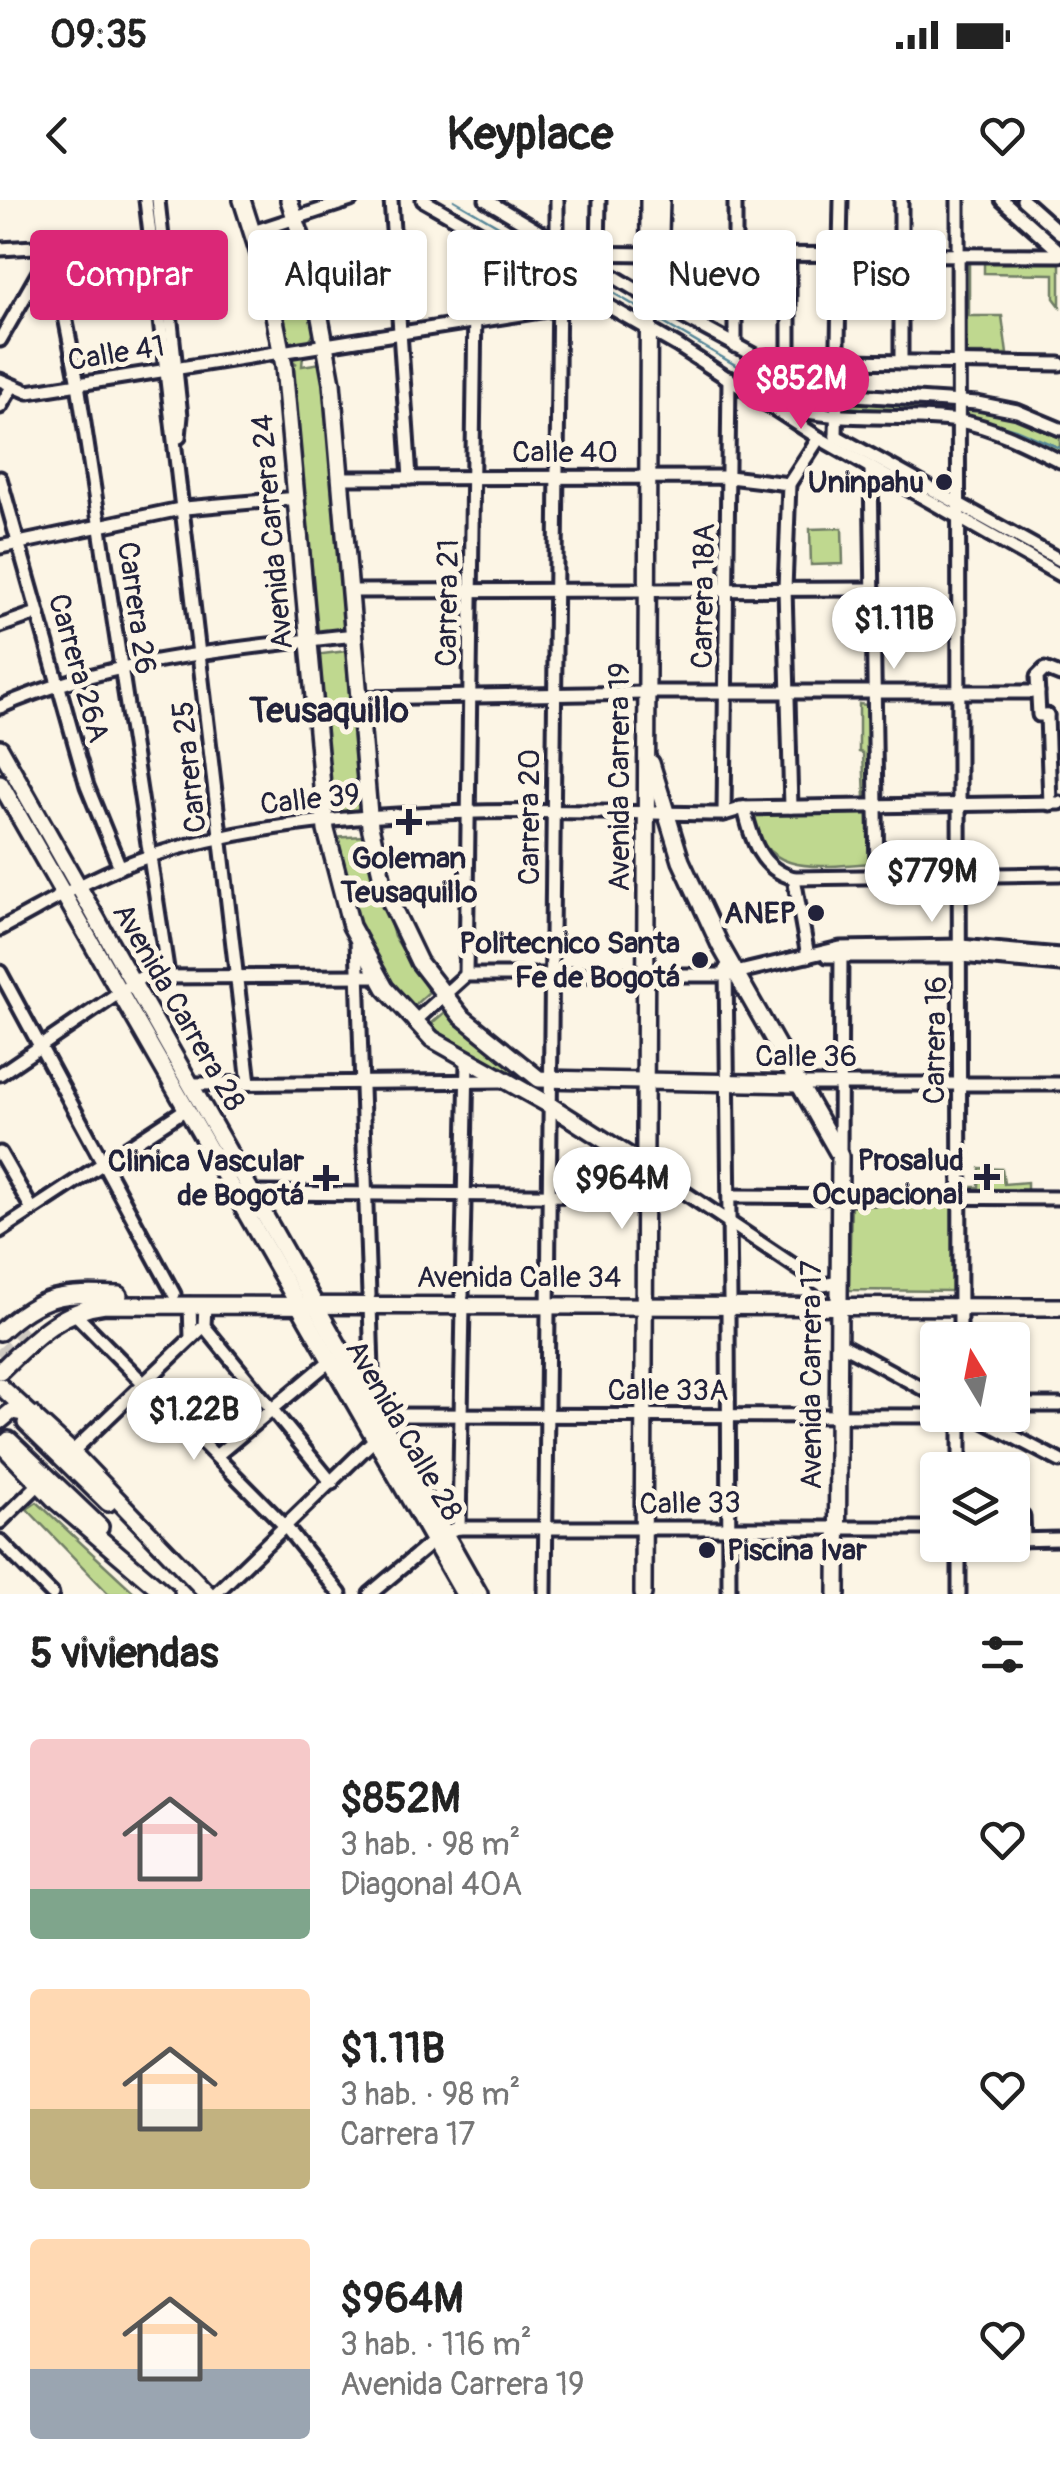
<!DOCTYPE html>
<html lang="es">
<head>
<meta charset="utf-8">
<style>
	body { margin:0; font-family:Pangolin,sans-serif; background:#f6f6f6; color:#222; height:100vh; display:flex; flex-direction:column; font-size:38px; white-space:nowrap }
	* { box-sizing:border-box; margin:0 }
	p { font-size:32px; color:#767676 }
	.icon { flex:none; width:55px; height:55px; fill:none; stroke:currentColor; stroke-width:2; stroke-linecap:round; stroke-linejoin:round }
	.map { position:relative; height:1394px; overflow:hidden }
	.details { display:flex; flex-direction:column; background:#fff; flex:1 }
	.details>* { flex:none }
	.top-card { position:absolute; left:30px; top:30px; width:1000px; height:90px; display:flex; gap:20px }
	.needle { width:65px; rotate:350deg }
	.controls { position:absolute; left:920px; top:1122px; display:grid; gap:20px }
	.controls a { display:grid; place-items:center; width:110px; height:110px; border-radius:10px; background:#fff; box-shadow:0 2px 8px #0004; font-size:50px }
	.price { position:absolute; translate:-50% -85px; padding:0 22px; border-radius:35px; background:#fff; color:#222; font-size:32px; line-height:65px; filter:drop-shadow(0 2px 5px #0008) }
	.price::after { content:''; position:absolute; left:50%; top:60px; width:30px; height:22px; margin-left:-15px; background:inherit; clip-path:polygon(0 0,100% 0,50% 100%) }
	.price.active { background:#db2777; color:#fff }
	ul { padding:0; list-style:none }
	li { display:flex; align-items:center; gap:30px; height:250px; padding:0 30px }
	li span { display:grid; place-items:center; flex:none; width:280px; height:200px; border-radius:10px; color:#555 }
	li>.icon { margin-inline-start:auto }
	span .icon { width:120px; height:120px; fill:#fffc; stroke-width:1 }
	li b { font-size:42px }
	h2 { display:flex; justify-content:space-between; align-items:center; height:120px; padding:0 30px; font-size:42px }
	.chip { padding:0 35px; border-radius:10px; background:#fff; box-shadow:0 2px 8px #0004; font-size:35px; line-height:90px }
	.chip.active { background:#db2777; color:#fff }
	.status { display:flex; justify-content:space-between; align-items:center; height:70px; padding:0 50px; background:#fff; direction:ltr }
	.status svg { height:28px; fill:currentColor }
	header { display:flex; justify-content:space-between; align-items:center; height:130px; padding:0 30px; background:#fff; font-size:45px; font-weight:800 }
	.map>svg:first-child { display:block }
</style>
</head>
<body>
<div class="status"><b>09:35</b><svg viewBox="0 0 49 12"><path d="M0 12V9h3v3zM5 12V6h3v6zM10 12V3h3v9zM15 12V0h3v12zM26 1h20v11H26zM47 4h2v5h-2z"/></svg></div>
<header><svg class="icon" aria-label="back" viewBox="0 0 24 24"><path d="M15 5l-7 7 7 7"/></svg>Keyplace<svg class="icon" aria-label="heart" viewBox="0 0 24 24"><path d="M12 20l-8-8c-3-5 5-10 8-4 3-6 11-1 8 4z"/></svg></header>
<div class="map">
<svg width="1060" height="1394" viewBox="0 0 1060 1394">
	<rect width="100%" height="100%" fill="#fcf5e5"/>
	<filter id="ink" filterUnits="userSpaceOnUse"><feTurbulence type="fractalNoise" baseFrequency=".01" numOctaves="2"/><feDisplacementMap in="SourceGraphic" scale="20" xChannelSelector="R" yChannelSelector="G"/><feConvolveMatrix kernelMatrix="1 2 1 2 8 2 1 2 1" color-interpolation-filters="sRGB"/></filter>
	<g filter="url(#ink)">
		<g fill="#bfd88f" stroke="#707d65" stroke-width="2.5">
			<polygon points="290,28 316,131 309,140 289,143 288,135 283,135 258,38"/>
			<polygon points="965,63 969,63 969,116 1002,116 1007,154 964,154"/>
			<polygon points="984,63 1060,63 1060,106 1054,98 1054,74 984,73"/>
			<polygon points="303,156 302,166 321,163 345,433 313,437 287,160 297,164 290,159"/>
			<polygon points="850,197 948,202 947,217 849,211"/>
			<polygon points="964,205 1012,213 1060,233 1060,255 965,218"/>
			<polygon points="842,328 843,364 811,365 810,329"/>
			<polygon points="347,451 359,613 328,615 314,455"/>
			<polygon points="859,504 867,505 870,597 865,597 863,553 859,552"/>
			<path d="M871,611L873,663C823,666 762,679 752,614Z"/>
			<polygon points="364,636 394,736 429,792 407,812 368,756 331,638"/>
			<polygon points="445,812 535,882 540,895 426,828"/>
			<polygon points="970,954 964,987 979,987 980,968 1002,969 1004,984 1027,982 1027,992 960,993 960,955"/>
			<polygon points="851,1003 953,1004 952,1091 849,1090"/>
			<polygon points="37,1302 136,1394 109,1394 27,1309"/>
		</g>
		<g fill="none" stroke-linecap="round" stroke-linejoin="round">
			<g stroke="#578799" stroke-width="2.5">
				<polyline points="454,0 644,111"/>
				<polyline points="655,118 778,190 830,205"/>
				<polyline points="843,207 955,214"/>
				<polyline points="963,214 1015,229 1060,248"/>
			</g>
			<polyline stroke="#d0cbc3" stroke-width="15" stroke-dasharray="15 8" stroke-linecap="butt" points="0,1157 28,1132"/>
			<defs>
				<g id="minor">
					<polyline points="146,0 249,883"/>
					<polyline points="158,0 181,216 179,237"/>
					<polyline points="391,0 410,278"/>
					<polyline points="423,0 678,146 819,238 1060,375"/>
					<polyline points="486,0 665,107 811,186 840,194 977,203 1017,211 1060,229"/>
					<polyline points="958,0 960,1140"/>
					<polyline points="1002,0 1060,52"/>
					<polyline points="1023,0 1060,33"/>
					<polyline points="253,32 351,0"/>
					<polyline points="557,41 557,0"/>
					<polyline points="0,49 155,40"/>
					<polyline points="52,49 78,184 168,775"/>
					<polyline points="578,53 649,54"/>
					<polyline points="598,53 599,0"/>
					<polyline points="660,54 1060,55"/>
					<polyline points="789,56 789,175"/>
					<polyline points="0,140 52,49"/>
					<polyline points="735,146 735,0"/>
					<polyline points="840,161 1060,164"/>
					<polyline points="901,162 901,0"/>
					<polyline points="0,180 28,192 598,102"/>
					<path d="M780,206C838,223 900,213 959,221C994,227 1028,245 1060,261"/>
					<polyline points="0,207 12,187"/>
					<polyline points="836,236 1060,360"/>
					<polyline points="836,236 841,0"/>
					<polyline points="871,268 877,676"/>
					<polyline points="0,278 87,586 120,667"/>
					<polyline points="340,278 729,277 789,284"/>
					<polyline points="0,347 185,308 298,298"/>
					<polyline points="655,390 872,389"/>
					<polyline points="350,391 647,390"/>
					<polyline points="0,426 37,413"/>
					<polyline points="653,492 1038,492"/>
					<polyline points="359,498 646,493"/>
					<path d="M0,507C111,458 235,449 354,435"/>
					<polyline points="1047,515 1050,604"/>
					<polyline points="1047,515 1039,515 1037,477 1045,469 1060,475"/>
					<polyline points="791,607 785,389 789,284 819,238"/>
					<polyline points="740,608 1060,603"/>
					<path d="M744,608C752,639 759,669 794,678L1060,674"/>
					<polyline points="724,614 729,178"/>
					<polyline points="794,678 808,756"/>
					<path d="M0,729C49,703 97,673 150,656C327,600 539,612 724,614L744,608"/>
					<polyline points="357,740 369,1095"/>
					<polyline points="827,756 961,756 1060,765"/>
					<polyline points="726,768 730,1098"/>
					<polyline points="0,772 174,1094"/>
					<polyline points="466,775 476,32"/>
					<polyline points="414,822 466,775 727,775 840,748 961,746 1060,755"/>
					<polyline points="0,874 142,777 377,776"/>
					<polyline points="192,884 503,881"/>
					<polyline points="798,884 1060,884"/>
					<polyline points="840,952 841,750"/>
					<polyline points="0,953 32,1009"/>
					<polyline points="645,966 823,1085 839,1082"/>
					<polyline points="253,993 645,996"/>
					<polyline points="730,996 1060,998"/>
					<polyline points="0,1031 186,909"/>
					<polyline points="462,1096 467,862"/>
					<polyline points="190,1104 191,1138"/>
					<polyline points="205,1105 204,1126 332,1283"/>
					<polyline points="728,1105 729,1394"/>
					<polyline points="73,1112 285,1326 340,1394"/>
					<polyline points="839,1143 938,1197"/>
					<polyline points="350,1170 361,1175 372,1171 370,1104"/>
					<polyline points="1012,1205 1060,1205"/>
					<polyline points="375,1215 960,1216"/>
					<polyline points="972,1215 1060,1261"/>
					<polyline points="72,1252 204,1126"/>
					<polyline points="216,1256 331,1160"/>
					<polyline points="960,1270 960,1215"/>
					<polyline points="1012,1314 1023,1316 1024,1340"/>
					<polyline points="0,1322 39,1284"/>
					<polyline points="459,1328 463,1105"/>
					<polyline points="1012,1340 1060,1339"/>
					<polyline points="0,1341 52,1394"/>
					<polyline points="215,1394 376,1238"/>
					<polyline points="370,1394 444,1332 459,1328 938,1328"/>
					<polyline points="545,1394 559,80"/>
					<polyline points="959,1394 959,1345"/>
				</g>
				<g id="major">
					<polyline points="242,0 267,79 284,166 326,630 351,726 385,788 432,839 551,906 645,966"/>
					<polyline points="289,0 310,63 332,183 370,626 385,691 419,762 461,816 539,879 798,884"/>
					<polyline points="658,103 661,0"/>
					<polyline points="0,548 479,1394"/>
					<polyline points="651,563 681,661 720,745 840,956 837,1394"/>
					<polyline points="0,583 464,1394"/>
					<path d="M0,1132C41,1093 64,1093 119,1095"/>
					<path d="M0,1171C31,1141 60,1110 105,1105L1060,1107"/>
					<polyline points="0,1186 72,1252 208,1394"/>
					<polyline points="0,1221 12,1211 33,1215"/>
					<polyline points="26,1223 108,1303"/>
					<polyline points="9,1240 100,1327"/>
					<polyline points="0,1243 57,1302 165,1394"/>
					<polyline points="643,1394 649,0"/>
				</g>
			</defs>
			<use href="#minor" stroke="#22223b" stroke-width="19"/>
			<use href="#major" stroke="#22223b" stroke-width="22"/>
			<use href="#minor" stroke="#fcf5e5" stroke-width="11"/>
			<use href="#major" stroke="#fcf5e5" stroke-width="15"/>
		</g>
	</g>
	<g fill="#22223b" stroke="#fcf5e5" stroke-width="4">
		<circle cx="944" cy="282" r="10"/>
		<path d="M404 607h10v10h10v10h-10v10h-10v-10h-10v-10h10z"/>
		<circle cx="816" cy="713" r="10"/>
		<circle cx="700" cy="760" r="10"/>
		<path d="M982 962h10v10h10v10h-10v10h-10v-10h-10v-10h10z"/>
		<path d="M321 963h10v10h10v10h-10v10h-10v-10h-10v-10h10z"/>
		<circle cx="707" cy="1350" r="10"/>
	</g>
	<g text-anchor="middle" stroke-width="10" stroke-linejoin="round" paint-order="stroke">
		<g font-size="30" fill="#22223b" stroke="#fcf5e5">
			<text transform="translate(116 153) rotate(-9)" y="10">Calle 41</text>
			<text x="565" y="262">Calle 40</text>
			<text transform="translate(272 332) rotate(-95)" y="10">Avenida Carrera 24</text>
			<text transform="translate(703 396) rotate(-89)" y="10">Carrera 18A</text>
			<text transform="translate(447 403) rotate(-89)" y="10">Carrera 21</text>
			<text transform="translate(137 408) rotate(82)" y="10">Carrera 26</text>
			<text transform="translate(79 468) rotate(74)" y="10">Carrera 26A</text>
			<text transform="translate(189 567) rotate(-96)" y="10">Carrera 25</text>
			<text transform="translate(619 577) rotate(-90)" y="10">Avenida Carrera 19</text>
			<text transform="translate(310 599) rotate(-6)" y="10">Calle 39</text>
			<text transform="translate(529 617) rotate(-90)" y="10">Carrera 20</text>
			<text transform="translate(179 807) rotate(60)" y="10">Avenida Carrera 28</text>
			<text transform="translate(935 840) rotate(-89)" y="10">Carrera 16</text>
			<text x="806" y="866">Calle 36</text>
			<text x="519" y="1087">Avenida Calle 34</text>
			<text transform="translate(811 1175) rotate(-90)" y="10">Avenida Carrera 17</text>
			<text x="668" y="1200">Calle 33A</text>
			<text transform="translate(404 1230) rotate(60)" y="10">Avenida Calle 28</text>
			<text transform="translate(690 1303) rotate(-1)" y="10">Calle 33</text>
		</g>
		<g font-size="30" font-weight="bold" fill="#22223b" stroke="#fcf5e5" text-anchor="end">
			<text x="924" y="292">Uninpahu</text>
			<text x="409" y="668" text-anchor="middle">Goleman<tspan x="409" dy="34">Teusaquillo</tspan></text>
			<text x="796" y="723">ANEP</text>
			<text x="680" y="753">Politecnico Santa<tspan x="680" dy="34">Fe de Bogotá</tspan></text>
			<text x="964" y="970">Prosalud<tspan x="964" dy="34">Ocupacional</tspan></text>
			<text x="304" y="971">Clinica Vascular<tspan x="304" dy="34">de Bogotá</tspan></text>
			<text x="727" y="1360" text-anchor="start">Piscina Ivar</text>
		</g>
		<g font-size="35" font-weight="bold" fill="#22223b" stroke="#fcf5e5">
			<text x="329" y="522">Teusaquillo</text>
		</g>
	</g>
</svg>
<div class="controls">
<a><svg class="needle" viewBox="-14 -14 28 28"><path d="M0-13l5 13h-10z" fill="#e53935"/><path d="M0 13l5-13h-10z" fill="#767676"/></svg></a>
<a><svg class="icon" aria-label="layers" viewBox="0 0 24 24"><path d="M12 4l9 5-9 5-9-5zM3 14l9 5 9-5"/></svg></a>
</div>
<b class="price active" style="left:801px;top:232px">$852M</b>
<b class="price" style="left:894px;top:472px">$1.11B</b>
<b class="price" style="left:932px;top:725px">$779M</b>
<b class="price" style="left:622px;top:1032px">$964M</b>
<b class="price" style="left:194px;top:1263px">$1.22B</b>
<div class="top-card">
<a class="chip active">Comprar</a>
<a class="chip">Alquilar</a>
<a class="chip">Filtros</a>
<a class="chip">Nuevo</a>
<a class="chip">Piso</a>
</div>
</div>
<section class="details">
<h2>5 viviendas<svg class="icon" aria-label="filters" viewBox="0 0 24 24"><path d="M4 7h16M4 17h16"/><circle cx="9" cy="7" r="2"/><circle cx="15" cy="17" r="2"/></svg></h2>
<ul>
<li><span style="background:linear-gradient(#f6c9c9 75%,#7fa58c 0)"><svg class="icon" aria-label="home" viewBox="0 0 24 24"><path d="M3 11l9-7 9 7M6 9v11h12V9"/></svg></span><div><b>$852M</b><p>3 hab. · 98 m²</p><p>Diagonal 40A</p></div><svg class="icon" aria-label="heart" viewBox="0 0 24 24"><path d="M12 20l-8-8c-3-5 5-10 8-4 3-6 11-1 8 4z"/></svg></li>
<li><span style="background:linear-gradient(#ffd9b3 60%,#c2b280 0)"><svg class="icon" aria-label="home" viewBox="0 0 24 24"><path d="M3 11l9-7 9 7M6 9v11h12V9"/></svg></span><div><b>$1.11B</b><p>3 hab. · 98 m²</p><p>Carrera 17</p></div><svg class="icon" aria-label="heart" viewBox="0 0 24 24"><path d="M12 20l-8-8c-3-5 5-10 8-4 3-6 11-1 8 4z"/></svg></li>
<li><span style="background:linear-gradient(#ffd9b3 65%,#9aa5b1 0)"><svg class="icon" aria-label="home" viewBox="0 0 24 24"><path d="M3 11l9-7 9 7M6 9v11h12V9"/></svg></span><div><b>$964M</b><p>3 hab. · 116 m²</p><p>Avenida Carrera 19</p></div><svg class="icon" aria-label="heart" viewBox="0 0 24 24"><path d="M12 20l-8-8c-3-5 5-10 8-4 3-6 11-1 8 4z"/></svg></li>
</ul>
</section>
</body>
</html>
